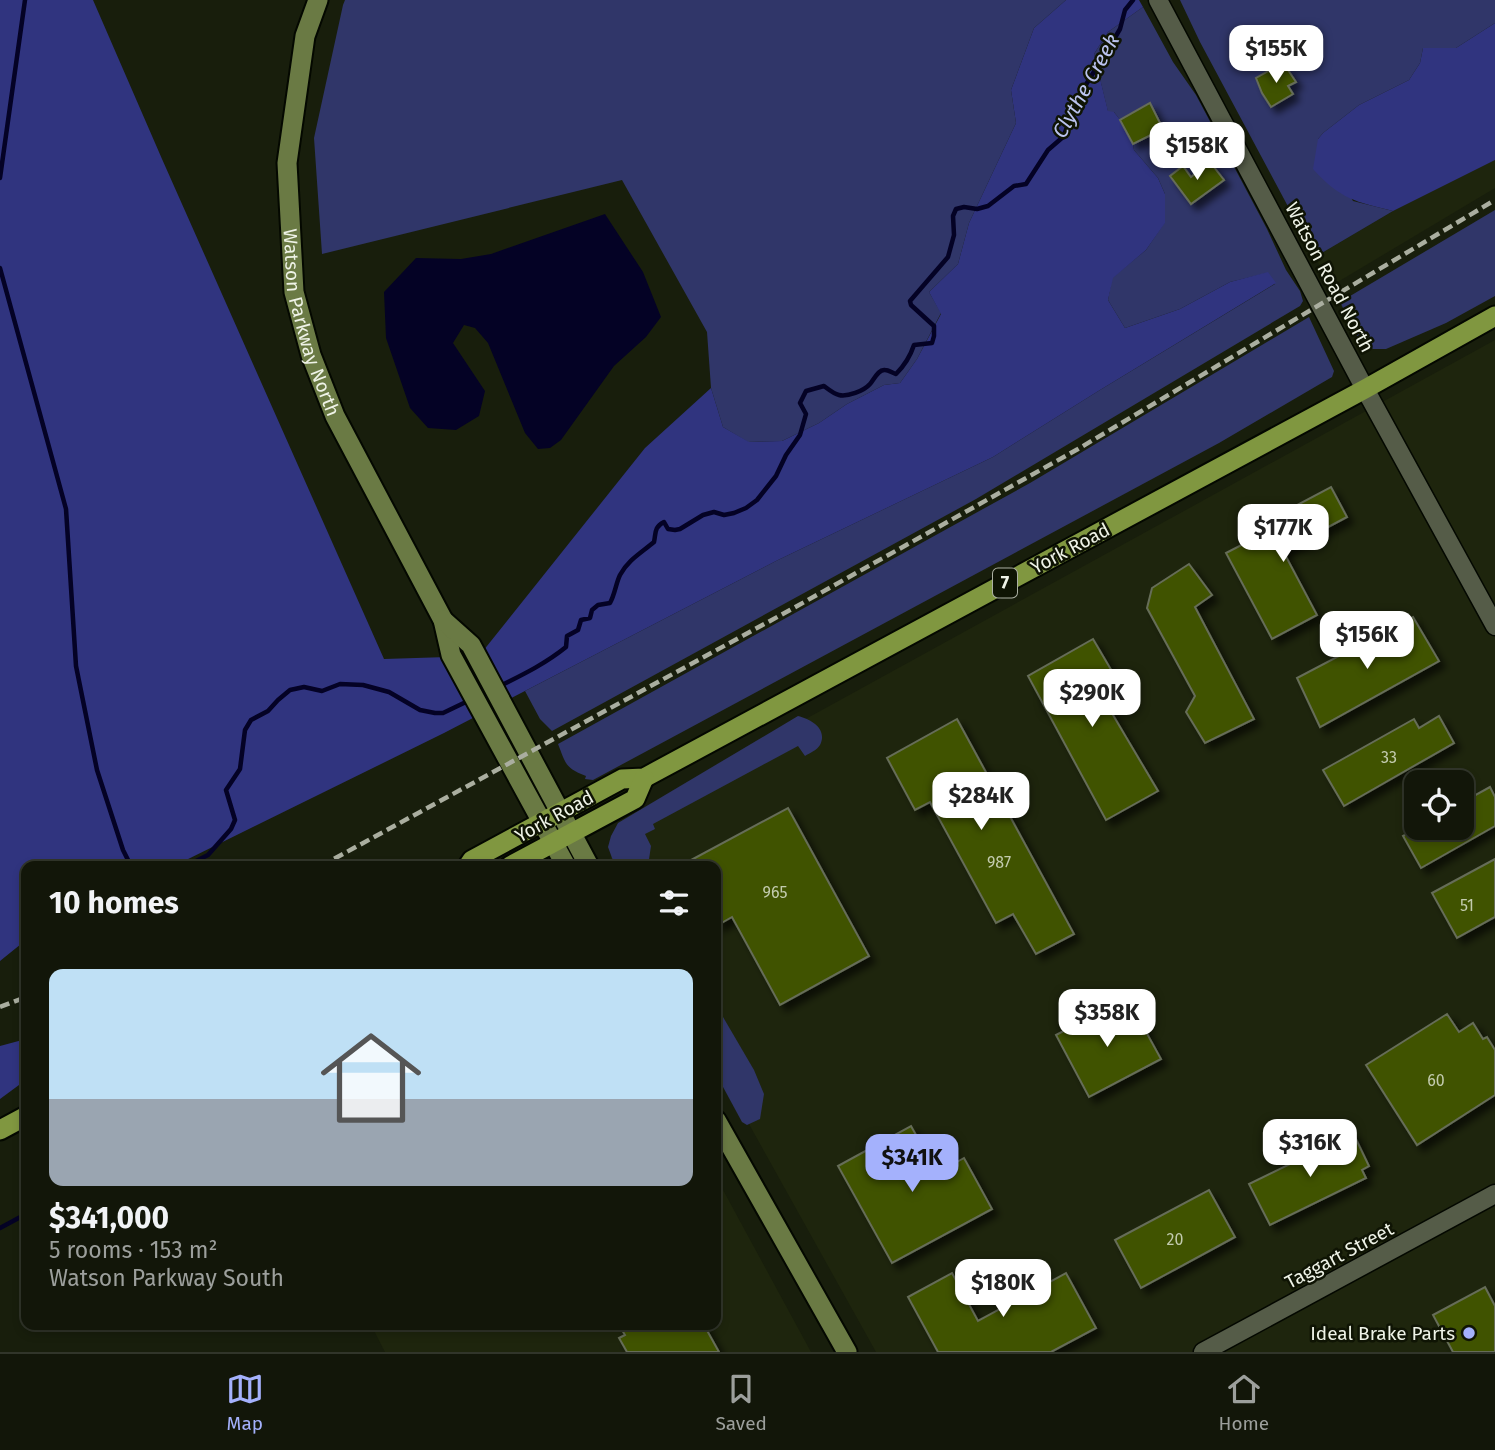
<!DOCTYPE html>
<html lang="en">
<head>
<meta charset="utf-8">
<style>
	body { margin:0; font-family:"Fira Sans",sans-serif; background:#1f2317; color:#f1f3f6; height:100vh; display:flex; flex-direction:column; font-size:26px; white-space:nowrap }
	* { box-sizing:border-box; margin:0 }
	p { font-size:23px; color:#9c9f9c }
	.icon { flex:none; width:38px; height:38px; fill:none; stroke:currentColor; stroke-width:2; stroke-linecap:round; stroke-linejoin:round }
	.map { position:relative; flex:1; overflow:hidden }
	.drawer { position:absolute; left:21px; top:861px; width:700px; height:469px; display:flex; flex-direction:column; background:#121609; border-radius:14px; box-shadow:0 4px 10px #0003,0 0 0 2px #31352a }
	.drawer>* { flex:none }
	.buttons { position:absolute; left:1404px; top:770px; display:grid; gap:14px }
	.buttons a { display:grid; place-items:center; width:70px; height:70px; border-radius:14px; background:#121609; box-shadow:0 4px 10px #0003,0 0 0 2px #31352a; font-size:35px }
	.price { position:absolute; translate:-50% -60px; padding:0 16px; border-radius:14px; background:#fff; color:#222; font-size:23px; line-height:46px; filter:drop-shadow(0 2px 4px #0008) }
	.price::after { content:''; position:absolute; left:50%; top:42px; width:21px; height:16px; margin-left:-10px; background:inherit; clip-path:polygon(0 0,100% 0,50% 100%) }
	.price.selected { background:#a4b1fc; color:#111 }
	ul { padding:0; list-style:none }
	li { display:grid; align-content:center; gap:14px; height:371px; padding:0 28px }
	li span { display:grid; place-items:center; height:217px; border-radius:14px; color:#555 }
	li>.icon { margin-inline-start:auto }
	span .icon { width:126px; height:126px; fill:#fffc; stroke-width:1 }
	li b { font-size:30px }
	h2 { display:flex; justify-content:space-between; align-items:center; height:84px; padding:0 28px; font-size:30px }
	.menu { display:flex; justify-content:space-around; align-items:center; height:98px; border-top:2px solid #31352a; background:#121609; font-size:19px; color:#9c9f9c }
	.menu a { display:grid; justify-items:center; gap:4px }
	.menu .selected { color:#a4b1fc }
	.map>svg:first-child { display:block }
</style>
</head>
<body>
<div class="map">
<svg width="1495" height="1352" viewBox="0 0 1495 1352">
	<defs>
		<filter id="shadow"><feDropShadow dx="6" dy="6" stdDeviation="3.5" flood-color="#0009"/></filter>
	</defs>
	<rect width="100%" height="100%" fill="#181e0c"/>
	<g fill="#1e250d" fill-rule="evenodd">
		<polygon points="1495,160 1495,188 1331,286 1315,257 1393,211"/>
		<path d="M1495,340V1352H876L716,1065V866H608L622,820ZM1416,782H1461V828H1416Z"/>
		<polygon points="716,1177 811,1352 385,1352 371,1325 716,1325"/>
	</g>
	<g fill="#303669">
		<polygon points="345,0 1066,0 1034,28 1011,90 1016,123 969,223 958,264 929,292 941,313 917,359 900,383 884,385 847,404 819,423 782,441 748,442 723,427 711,388 707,332 622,180 322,254 314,138 343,5"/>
		<polygon points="1180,0 1495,0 1495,23 1456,48 1423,48 1420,63 1409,80 1359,105 1323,133 1318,139 1353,201 1393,211 1315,257 1200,42"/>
		<polygon points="1143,7 1173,62 1196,95 1267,229 1286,270 1300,291 1303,301 1300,306 976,499 552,731 540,719 525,691 778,560 993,457 1100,390 1275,284 1267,273 1230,282 1180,309 1125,328 1108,300 1112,278 1146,250 1165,222 1165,194 1158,178 1134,150 1133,144 1163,128 1150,103 1120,120 1114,112 1108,112 1094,54 1108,32"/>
		<polygon points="1495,210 1495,296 1446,323 1386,349 1373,349 1357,336 1340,302"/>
		<path d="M1309,317L1334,371L1332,377L1219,443L593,780L585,779L586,776C565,768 566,764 558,744L1030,483Z"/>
		<path d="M798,716C811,719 828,729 820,745C817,750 810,753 805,756L798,746L653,824L655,829L645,834L651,846L648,866H615L608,847L611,836L618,823Z"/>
		<polygon points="716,1005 754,1070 764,1094 760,1119 747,1125 742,1122 716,1074"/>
	</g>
	<g fill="#30347f">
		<path d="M0,0H93L162,159L384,659L479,656L645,448L711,388L723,427L749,442L782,441L819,423L847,404L884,385L900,383L917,359L941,314L929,292L958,264L969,223L1016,123L1011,90L1034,28L1066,0H1139L1143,7L1108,32L1094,54L1108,111L1114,112C1122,122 1133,137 1134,150L1158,178L1165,194V223L1146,250L1113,278L1108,300L1125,328L1180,309L1230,282L1268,272L1276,283L1100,390L993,457L778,560L444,733L174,866H26V940L0,961Z"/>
		<path d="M1495,23V160L1393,211C1356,202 1340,199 1313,169L1318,139L1323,133L1359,105L1409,80L1420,63L1423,48H1456Z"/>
		<polygon points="26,1039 26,1072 19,1085 0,1099 0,1046"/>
	</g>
	<polygon fill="#040225" points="605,214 643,272 661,317 646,337 614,366 561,440 550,448 538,449 525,433 488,343 475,328 464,325 453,343 485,391 479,416 456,430 428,428 410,408 386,338 384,292 416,258 461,259 491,254"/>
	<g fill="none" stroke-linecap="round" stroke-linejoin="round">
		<g stroke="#040225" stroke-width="4.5">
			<polyline points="0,178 25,0"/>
			<polyline points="0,268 66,509 76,666 97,770 123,850 131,866"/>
			<path d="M498,687C522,675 545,664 566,647L567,636L578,630L581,620L590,618L592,610L598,605L610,603C615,594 616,583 620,575C628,560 641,553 654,542C656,533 654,527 664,522L668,529L675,530L680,529L703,515L714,512L724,515L734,513L746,508L757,500L776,476L786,455L800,435L806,414L800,403L806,391L824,386C828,389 834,394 839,395C847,397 864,391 870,384C874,380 878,369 885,370C889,370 892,373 896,374C905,365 910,357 914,345L932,343L934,336V326L911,305L910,301L948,257L954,235L953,216L956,209L964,207L977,209L988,206L1014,186L1026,184L1048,150L1063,137L1082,91L1095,70L1099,59L1106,53L1120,29L1125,10L1133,0"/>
			<polyline points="170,866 192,863 208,855 231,829 235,820 226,790 240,769 245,730 251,720 268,711 278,700 290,690 304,687 322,691 340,684 363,685 389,692 420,710 435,713 443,713 468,701"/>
			<polyline points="0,1228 26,1214"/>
		</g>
	</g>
	<g fill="#405202" stroke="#666d58" stroke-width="2" filter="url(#shadow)">
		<polygon points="1286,67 1296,82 1288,86 1293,94 1271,107 1262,93 1256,78 1274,68 1277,71"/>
		<polygon points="1150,103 1163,129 1133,144 1120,120"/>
		<polygon points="1210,162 1224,180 1191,204 1170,176 1183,166 1191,177"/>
		<polygon points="1331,487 1347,517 1283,551 1317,615 1272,639 1226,553 1288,521 1284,512"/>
		<polygon points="1189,564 1212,595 1195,607 1254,719 1205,743 1186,712 1195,696 1147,608 1152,588"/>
		<polygon points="1413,617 1439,661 1320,727 1297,678"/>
		<polygon points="1093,639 1113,673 1094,683 1158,791 1106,820 1028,676"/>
		<polygon points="1439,716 1454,743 1344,806 1323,770 1414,719 1419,728"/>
		<polygon points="957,719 1074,934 1036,954 1013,914 996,923 930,802 915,810 887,758"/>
		<polygon points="1490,787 1495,797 1495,826 1421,868 1403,836 1418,828 1461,828 1461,803"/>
		<polygon points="788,808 869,956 780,1005 732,917 716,926 716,866 680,866"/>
		<polygon points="1495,859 1495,917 1457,938 1432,893"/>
		<polygon points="1118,1002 1130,1024 1139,1019 1161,1059 1089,1097 1056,1035"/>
		<polygon points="1447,1014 1459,1032 1473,1023 1483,1039 1487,1037 1495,1050 1495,1095 1417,1145 1366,1065"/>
		<polygon points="911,1126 937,1173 964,1158 992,1209 892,1263 838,1166"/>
		<polygon points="1353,1133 1369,1166 1362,1170 1366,1178 1270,1225 1249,1184"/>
		<polygon points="1209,1190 1235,1237 1141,1288 1115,1240"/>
		<polygon points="952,1273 978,1321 1066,1273 1096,1328 1051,1352 938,1352 908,1297"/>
		<polygon points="1485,1287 1495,1306 1495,1352 1453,1352 1433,1315"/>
		<polygon points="619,1325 704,1325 719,1352 627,1352 619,1338 625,1335"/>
	</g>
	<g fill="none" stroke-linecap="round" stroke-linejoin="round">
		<defs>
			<g id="minor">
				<polyline points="1158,0 1365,389 1495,626"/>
				<polyline points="1203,1352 1495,1194"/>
			</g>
			<g id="secondary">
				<path id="s1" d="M318,0L305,36L287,163L294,292L311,355L335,416L443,620L451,655L566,866"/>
				<polyline points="443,620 471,645 589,866"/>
				<polyline points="716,1120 847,1352"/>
			</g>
			<g id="primary">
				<polyline points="468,866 472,860 622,779 644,778 1365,389 1495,316"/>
				<polyline points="510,866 635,799 644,778"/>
				<polyline points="0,1130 26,1116"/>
			</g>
		</defs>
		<use href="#minor" stroke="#040800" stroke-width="21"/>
		<use href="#secondary" stroke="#040800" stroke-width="23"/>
		<use href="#primary" stroke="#040800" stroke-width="23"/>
		<use href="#minor" stroke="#555c48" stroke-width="18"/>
		<use href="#secondary" stroke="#6a7a44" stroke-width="19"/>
		<use href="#primary" stroke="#809740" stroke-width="19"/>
		<g stroke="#aaaea0" stroke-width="4.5" stroke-dasharray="10 5" stroke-linecap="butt">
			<polyline points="321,866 790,610 1078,449 1495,200"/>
			<polyline points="0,1007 26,997"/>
		</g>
	</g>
	<circle fill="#a4b1fc" stroke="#0f1404" stroke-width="2.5" cx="1469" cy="1333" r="7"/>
	<g text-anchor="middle" stroke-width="5" stroke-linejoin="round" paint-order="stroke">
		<g font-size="16" fill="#c3cbae">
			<text x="1389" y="763">33</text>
			<text x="999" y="868">987</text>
			<text x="775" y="898">965</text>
			<text x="1467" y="911">51</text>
			<text x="1436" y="1086">60</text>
			<text x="1175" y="1245">20</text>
		</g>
		<rect fill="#0f1404" stroke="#acb0a3" stroke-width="2" x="993" y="568.5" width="24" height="29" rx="5"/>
		<g font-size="18" font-weight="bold" fill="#eff3e7">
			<text x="1005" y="589">7</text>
		</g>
		<g font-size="19" fill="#eff3e7" stroke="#0f1404">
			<text transform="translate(1330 277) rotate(62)" y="7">Watson Road North</text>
			<text dy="7" stroke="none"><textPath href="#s1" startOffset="329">Watson Parkway North</textPath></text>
			<text transform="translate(1070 548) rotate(-28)" y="7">York Road</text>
			<text transform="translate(554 816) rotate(-29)" y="7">York Road</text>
			<text transform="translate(1339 1255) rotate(-28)" y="7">Taggart Street</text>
		</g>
		<g font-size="19" fill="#eff3e7" stroke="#0f1404" text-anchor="end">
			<text x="1455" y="1340">Ideal Brake Parts</text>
		</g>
		<g font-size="21" font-style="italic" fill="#bac3ee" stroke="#0f1404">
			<text transform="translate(1086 86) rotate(-61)" y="7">Clythe Creek</text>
		</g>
	</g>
</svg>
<div class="buttons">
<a><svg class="icon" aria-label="locate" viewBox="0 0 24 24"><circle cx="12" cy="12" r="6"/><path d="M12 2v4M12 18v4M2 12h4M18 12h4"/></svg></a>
</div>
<b class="price" style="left:1276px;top:85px">$155K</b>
<b class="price" style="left:1197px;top:182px">$158K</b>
<b class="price" style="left:1283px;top:564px">$177K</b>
<b class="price" style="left:1367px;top:671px">$156K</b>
<b class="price" style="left:1092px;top:729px">$290K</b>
<b class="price" style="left:981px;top:832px">$284K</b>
<b class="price" style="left:1107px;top:1049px">$358K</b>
<b class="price" style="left:1310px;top:1179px">$316K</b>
<b class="price selected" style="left:912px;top:1194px">$341K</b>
<b class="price" style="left:1003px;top:1319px">$180K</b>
<section class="drawer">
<h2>10 homes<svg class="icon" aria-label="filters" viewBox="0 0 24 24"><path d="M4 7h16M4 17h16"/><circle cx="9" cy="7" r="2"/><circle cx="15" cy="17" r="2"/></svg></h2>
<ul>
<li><span style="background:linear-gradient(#bfe0f5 60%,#9aa5b1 0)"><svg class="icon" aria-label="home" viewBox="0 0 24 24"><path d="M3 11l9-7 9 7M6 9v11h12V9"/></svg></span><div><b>$341,000</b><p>5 rooms · 153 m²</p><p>Watson Parkway South</p></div></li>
</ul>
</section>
</div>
<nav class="menu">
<a class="selected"><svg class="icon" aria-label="map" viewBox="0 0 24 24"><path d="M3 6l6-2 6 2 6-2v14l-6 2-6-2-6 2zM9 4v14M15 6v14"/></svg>Map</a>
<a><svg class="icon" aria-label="saved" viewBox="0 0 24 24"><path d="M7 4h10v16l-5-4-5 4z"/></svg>Saved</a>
<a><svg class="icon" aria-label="home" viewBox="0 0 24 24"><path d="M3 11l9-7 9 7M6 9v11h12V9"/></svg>Home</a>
</nav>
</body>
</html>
